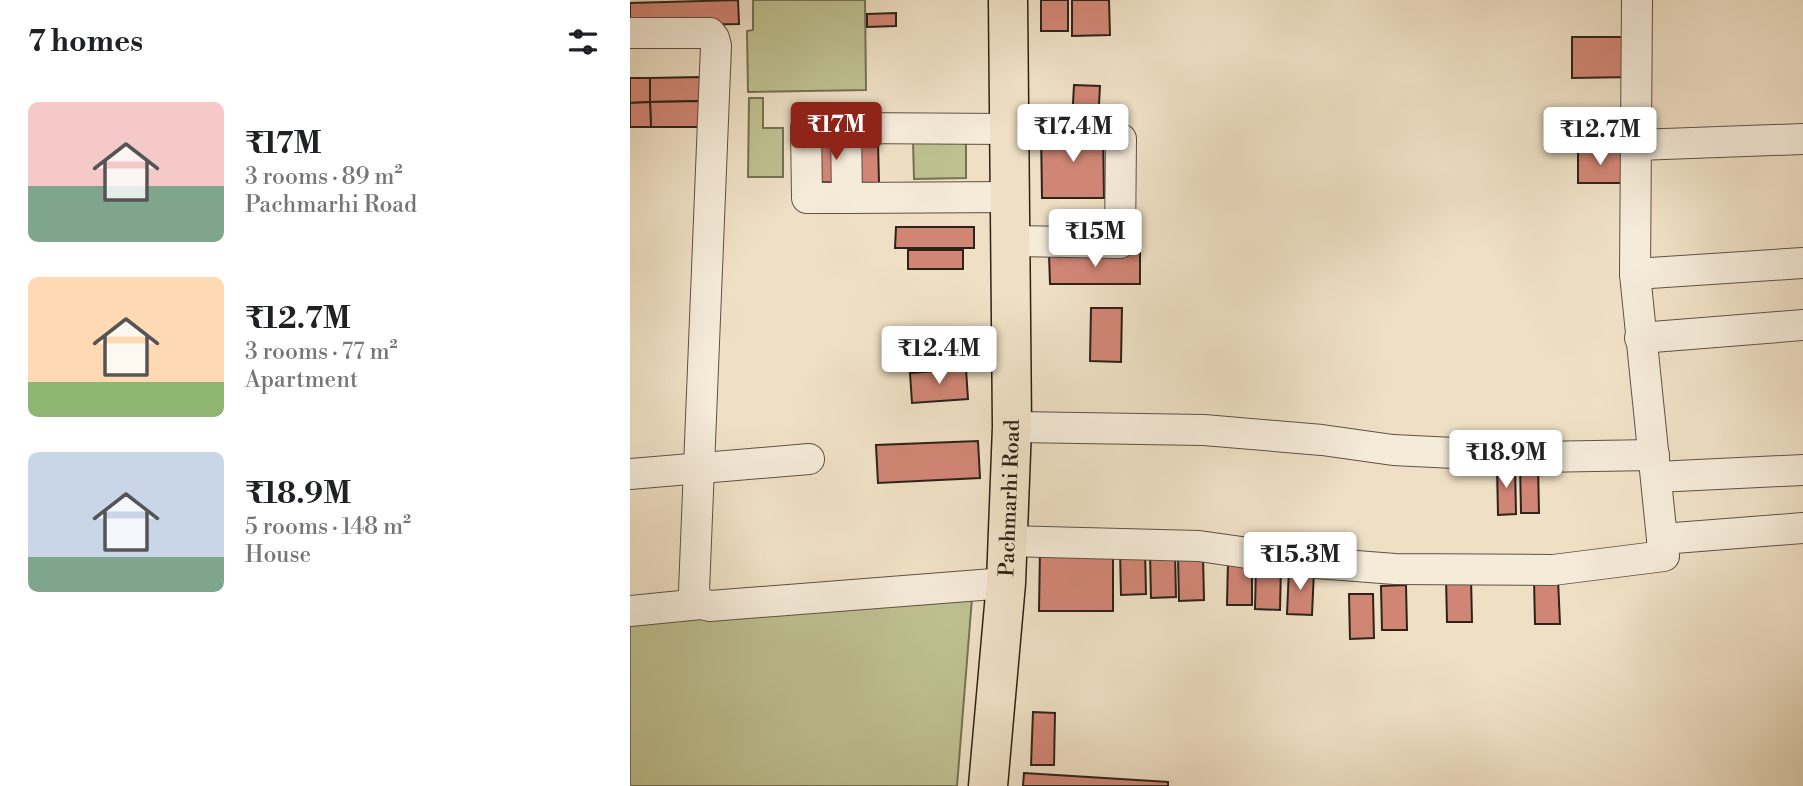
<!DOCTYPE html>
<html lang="en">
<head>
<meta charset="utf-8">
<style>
	body { margin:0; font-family:"Libre Bodoni",serif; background:#f6f6f6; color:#202124; height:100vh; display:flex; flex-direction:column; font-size:26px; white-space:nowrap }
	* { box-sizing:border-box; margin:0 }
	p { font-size:23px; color:#757577 }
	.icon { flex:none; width:38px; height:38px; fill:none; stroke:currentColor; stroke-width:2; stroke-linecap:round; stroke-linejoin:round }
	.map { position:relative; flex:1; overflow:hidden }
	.drawer { display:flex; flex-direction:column; background:#fff; width:630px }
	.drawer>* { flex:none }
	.price { position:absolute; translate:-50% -60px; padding:0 16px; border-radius:7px; background:#fff; color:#222; font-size:23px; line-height:46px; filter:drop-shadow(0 2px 4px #0008) }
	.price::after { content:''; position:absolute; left:50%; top:42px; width:21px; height:16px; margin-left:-10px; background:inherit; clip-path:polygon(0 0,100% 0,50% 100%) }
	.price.current { background:#8f2418; color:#fff }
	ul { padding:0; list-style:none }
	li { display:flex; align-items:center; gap:21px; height:175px; padding:0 28px }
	li span { display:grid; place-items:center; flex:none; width:196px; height:140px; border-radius:10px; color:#555 }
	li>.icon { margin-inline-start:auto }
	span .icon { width:84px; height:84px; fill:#fffc; stroke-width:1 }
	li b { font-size:30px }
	h2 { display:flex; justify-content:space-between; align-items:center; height:84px; padding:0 28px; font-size:30px }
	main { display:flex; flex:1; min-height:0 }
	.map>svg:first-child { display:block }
</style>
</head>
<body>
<main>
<section class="drawer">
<h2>7 homes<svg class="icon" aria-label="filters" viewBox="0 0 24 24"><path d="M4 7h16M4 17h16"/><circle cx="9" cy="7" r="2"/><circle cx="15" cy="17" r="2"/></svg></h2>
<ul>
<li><span style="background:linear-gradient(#f6c9c9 60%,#7fa58c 0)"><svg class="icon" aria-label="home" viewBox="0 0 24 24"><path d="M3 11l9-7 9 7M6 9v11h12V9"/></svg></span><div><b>₹17M</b><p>3 rooms · 89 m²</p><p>Pachmarhi Road</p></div></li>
<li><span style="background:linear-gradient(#ffd9b3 75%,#8fb573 0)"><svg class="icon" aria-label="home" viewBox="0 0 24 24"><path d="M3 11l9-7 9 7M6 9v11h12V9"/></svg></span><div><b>₹12.7M</b><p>3 rooms · 77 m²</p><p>Apartment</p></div></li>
<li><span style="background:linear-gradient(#c9d6e8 75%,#7fa58c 0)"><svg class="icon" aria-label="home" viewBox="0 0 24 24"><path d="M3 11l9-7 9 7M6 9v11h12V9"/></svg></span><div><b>₹18.9M</b><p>5 rooms · 148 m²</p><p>House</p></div></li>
</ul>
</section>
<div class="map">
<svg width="1173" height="786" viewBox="0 0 1173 786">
	<rect width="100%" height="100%" fill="#efe0c5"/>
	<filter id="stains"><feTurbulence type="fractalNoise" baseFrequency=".00286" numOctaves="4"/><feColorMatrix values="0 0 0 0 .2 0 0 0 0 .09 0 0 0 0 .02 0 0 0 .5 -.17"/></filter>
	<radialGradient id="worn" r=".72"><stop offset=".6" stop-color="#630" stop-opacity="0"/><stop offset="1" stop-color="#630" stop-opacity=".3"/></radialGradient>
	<g fill="#bfc191" stroke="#767255" stroke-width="2">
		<polygon points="123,0 235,0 236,90 118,92 117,31 123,30"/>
		<polygon points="119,98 133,98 133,128 153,128 153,177 118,177"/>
		<polygon points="336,140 336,178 284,179 283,141"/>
		<polygon points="342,598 327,786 0,786 0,623"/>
	</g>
	<g fill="#d18675" stroke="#2d2319" stroke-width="2">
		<polygon points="108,0 109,24 0,26 0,3"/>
		<rect x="411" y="0" width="27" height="31"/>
		<polygon points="442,0 479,0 480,35 442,36"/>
		<polygon points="266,13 266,26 237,27 237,14"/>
		<polygon points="942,37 1003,37 1003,77 942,78"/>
		<polygon points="71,77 71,101 20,102 20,78"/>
		<polygon points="0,78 20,78 20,102 0,103"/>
		<polygon points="444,85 470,86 468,123 442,122"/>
		<polygon points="71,101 71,127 21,127 20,102"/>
		<polygon points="20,102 21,127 0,127 0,103"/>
		<polygon points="473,129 474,198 412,198 411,130"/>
		<polygon points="248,142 249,183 164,182 163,143"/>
		<polygon points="948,151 992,151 991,183 948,183"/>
		<polygon points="266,227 344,227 344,248 265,248"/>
		<rect x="278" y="250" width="55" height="19"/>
		<polygon points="510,253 510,284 420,284 419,254"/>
		<polygon points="461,308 492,308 491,362 460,361"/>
		<polygon points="336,369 338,399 282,403 280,373"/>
		<polygon points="348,441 350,478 248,483 246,445"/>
		<polygon points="908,463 909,513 891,513 890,464"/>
		<polygon points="867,465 885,465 886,514 868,515"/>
		<polygon points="515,549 516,594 491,595 490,550"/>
		<polygon points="410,550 483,551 483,611 409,611"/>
		<polygon points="520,553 545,553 546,597 521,598"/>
		<polygon points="573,555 574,600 549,601 548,556"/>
		<polygon points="598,560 622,560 622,605 597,605"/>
		<polygon points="626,565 651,565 650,610 625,609"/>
		<polygon points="659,569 684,570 682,615 657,614"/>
		<polygon points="816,577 841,577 842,622 817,622"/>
		<polygon points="928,579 930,624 905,624 904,580"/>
		<polygon points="776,585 777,630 752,630 751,586"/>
		<polygon points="719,594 743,594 744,638 720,639"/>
		<polygon points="403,712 425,713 424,765 401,765"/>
		<polygon points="394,773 538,782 538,786 393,786"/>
	</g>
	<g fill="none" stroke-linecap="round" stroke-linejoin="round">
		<defs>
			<g id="minor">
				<polyline points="1007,0 1005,274 1032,539 1173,528"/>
				<path d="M0,33H80L84,38L86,46L64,591C67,601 70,604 80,606L376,583"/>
				<polygon points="176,128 216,128 217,198 177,198"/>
				<polyline points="216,128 379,129"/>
				<polyline points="1007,145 1173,139"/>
				<polyline points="217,198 380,197"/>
				<polyline points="380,241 490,243 491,139"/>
				<polyline points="1005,274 1173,263"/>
				<polyline points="1010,338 1173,325"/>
				<polyline points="382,427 574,430 692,440 763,450 905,457 1024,455"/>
				<polyline points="0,474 179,459"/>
				<polyline points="1026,477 1173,470"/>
				<polyline points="378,541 569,546 687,563 765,569 923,570 1034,556 1032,539"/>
				<polyline points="0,611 71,604"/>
			</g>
			<g id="major">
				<path id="s1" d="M358,786L376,583L382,427L378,0"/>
			</g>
		</defs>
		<use href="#minor" stroke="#5e5244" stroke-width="32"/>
		<use href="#major" stroke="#2d2319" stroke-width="41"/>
		<use href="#minor" stroke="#f5ebd9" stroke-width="30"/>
		<use href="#major" stroke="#efe0c5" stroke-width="38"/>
	</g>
	<g text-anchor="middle" stroke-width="5" stroke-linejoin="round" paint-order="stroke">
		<g font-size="21" fill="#2d2319" stroke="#f5ebd9">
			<text dy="7" stroke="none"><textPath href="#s1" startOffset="289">Pachmarhi Road</textPath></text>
		</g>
	</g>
	<rect width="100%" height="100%" filter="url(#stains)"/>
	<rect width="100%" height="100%" fill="url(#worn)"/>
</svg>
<b class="price current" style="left:206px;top:162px">₹17M</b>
<b class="price" style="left:443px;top:164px">₹17.4M</b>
<b class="price" style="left:970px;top:167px">₹12.7M</b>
<b class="price" style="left:465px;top:269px">₹15M</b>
<b class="price" style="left:309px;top:386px">₹12.4M</b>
<b class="price" style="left:876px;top:490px">₹18.9M</b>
<b class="price" style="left:670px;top:592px">₹15.3M</b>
</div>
</main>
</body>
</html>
